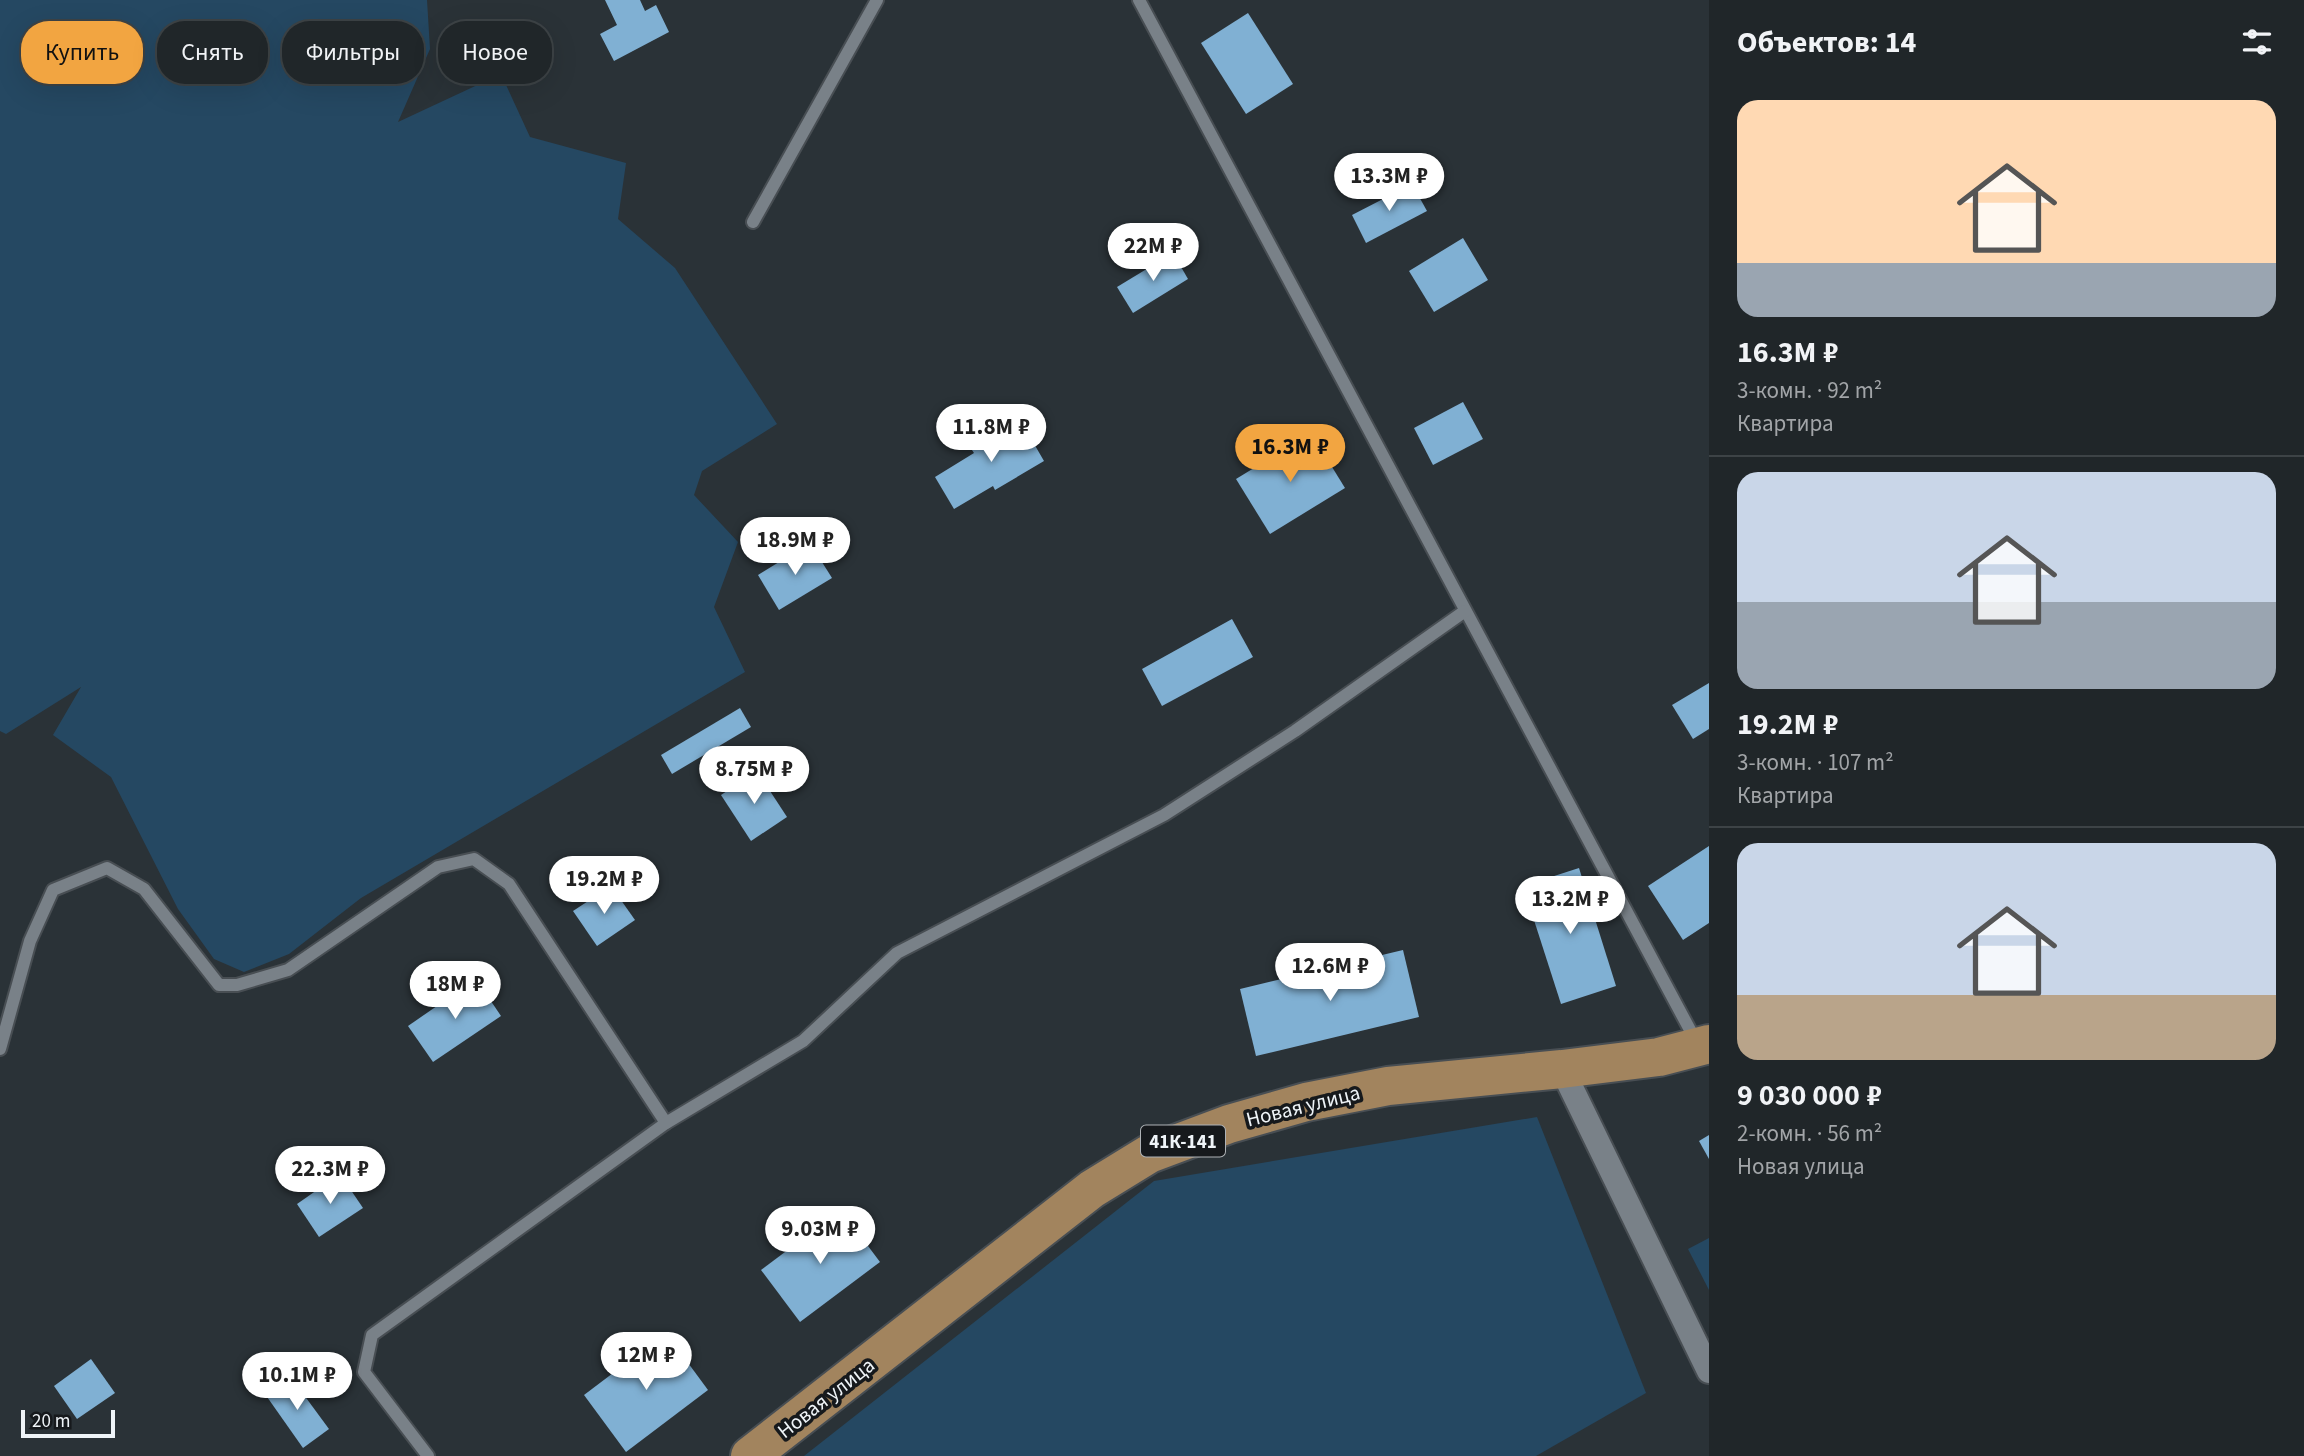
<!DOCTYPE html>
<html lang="ru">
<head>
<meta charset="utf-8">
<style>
	body { margin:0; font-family:"Source Sans 3",sans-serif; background:#282e31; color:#f1f3f6; height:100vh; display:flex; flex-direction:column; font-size:26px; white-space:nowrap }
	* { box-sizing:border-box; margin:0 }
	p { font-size:23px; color:#a2a5a8 }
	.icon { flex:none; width:38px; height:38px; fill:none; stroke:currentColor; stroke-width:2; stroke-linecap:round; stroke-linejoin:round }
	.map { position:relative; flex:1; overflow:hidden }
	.panel { display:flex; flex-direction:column; background:#202629; width:595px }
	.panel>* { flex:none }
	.banner { position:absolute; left:21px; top:21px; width:665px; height:63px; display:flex; gap:14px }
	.scale { position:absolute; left:21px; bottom:18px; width:94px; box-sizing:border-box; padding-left:7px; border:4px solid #eff4f8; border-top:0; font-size:19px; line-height:24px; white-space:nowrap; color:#eff4f8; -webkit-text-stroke:5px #16191c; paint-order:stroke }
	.price { position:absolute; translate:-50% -60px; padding:0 16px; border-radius:24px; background:#fff; color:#222; font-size:23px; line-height:46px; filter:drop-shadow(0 2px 4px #0008) }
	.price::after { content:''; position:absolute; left:50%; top:42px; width:21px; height:16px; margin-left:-10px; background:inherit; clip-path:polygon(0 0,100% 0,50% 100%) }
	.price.active { background:#f2a541; color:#111 }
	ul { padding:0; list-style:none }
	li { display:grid; align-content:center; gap:14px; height:371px; padding:0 28px }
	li+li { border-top:2px solid #3d4346 }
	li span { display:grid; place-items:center; height:217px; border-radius:21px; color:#555 }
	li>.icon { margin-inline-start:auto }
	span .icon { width:126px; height:126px; fill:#fffc; stroke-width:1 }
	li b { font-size:30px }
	h2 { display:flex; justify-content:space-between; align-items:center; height:84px; padding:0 28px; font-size:30px }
	.pill { padding:0 24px; border-radius:28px; background:#202629; box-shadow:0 7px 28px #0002,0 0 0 2px #3d4346; font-size:24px; line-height:63px }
	.pill.active { background:#f2a541; color:#111 }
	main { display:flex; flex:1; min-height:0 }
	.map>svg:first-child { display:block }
</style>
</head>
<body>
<main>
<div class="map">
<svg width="1709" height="1456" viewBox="0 0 1709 1456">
	<rect width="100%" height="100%" fill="#2a3237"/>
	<g fill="#254862">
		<polygon points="0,0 427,0 430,49 398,122 501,74 530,137 626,163 618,219 675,268 777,424 702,471 694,495 738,542 714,607 745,672 361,898 289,954 244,972 214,959 178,909 111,777 53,735 81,687 6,734 0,731"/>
		<polygon points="1537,1117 1646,1393 1536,1456 804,1456 1154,1181"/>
		<polygon points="1709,1238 1709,1290 1688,1249"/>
	</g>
	<g fill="#80b0d3">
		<polygon points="605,0 640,0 645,11 656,5 669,32 614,61 600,34 617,25"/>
		<polygon points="1248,13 1293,84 1246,114 1201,43"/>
		<polygon points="1412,184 1427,211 1366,243 1352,215"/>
		<polygon points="1463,238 1488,280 1434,312 1409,271"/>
		<polygon points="1173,253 1188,279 1133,313 1117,287"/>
		<polygon points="1463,402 1483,439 1433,465 1414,428"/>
		<polygon points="1019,418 1044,461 995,490 993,486 954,509 935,477 974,453 970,447"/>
		<polygon points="1311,433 1345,488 1270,534 1236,479"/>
		<polygon points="810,543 832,578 779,610 758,575"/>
		<polygon points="1232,619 1253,657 1162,706 1142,669"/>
		<polygon points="1709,683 1709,729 1693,739 1672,705"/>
		<polygon points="740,708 751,727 672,774 661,755"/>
		<polygon points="757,771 787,817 751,841 721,795"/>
		<polygon points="1709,846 1709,923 1683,940 1648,886"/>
		<polygon points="1579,868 1616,986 1561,1004 1523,886"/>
		<polygon points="611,886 635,920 597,946 573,911"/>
		<polygon points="1403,950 1419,1017 1256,1056 1240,989"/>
		<polygon points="476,979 501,1016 433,1062 408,1026"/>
		<polygon points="1709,1135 1709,1159 1699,1141"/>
		<polygon points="340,1174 363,1208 319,1237 297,1204"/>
		<polygon points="841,1210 880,1262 800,1322 761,1270"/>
		<polygon points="666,1333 708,1390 626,1452 584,1395"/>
		<polygon points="91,1359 115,1393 77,1419 54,1386"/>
		<polygon points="290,1376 329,1429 303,1448 265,1394"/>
	</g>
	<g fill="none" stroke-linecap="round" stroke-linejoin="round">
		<defs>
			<g id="service">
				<polyline points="1139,0 1697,1043"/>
				<polyline points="753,222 877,0"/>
				<polyline points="0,1049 30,941 53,890 107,868 144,889 219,985 237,985 288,970 438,867 474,859 509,884 666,1123"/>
				<polyline points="428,1456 364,1372 372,1335 666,1123 803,1041 897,953 1164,815 1295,731 1465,611"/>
			</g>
			<polyline id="minor" points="1562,1069 1709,1371"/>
			<polyline id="primary" points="750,1456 1092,1189 1149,1154 1229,1124 1306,1102 1388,1086 1562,1069 1659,1057 1709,1044"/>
		</defs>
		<use href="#service" stroke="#484e53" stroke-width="16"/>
		<use href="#minor" stroke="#484e53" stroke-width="28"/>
		<use href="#primary" stroke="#484e53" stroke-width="42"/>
		<use href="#service" stroke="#798188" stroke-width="12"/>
		<use href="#minor" stroke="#798188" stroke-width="24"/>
		<use href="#primary" stroke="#a2845e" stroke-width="38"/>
	</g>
	<g text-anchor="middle" stroke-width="7" stroke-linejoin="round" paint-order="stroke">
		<rect fill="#16191c" stroke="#aeb2b6" stroke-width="2" x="1141" y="1125.5" width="84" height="31" rx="5"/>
		<g font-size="19" font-weight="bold" fill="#eff4f8">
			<text x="1183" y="1148">41К-141</text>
		</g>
		<g font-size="21" fill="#eff4f8" stroke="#16191c">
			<text transform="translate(1303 1106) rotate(-14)" y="7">Новая улица</text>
			<text transform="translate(826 1398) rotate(-38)" y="7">Новая улица</text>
		</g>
	</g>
</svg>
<div class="scale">20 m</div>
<b class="price" style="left:1389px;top:213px">13.3M ₽</b>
<b class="price" style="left:1153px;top:283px">22M ₽</b>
<b class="price" style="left:991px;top:464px">11.8M ₽</b>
<b class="price active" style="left:1290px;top:484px">16.3M ₽</b>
<b class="price" style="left:795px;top:577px">18.9M ₽</b>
<b class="price" style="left:754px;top:806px">8.75M ₽</b>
<b class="price" style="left:604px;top:916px">19.2M ₽</b>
<b class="price" style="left:1570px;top:936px">13.2M ₽</b>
<b class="price" style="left:1330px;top:1003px">12.6M ₽</b>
<b class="price" style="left:455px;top:1021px">18M ₽</b>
<b class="price" style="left:330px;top:1206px">22.3M ₽</b>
<b class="price" style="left:820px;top:1266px">9.03M ₽</b>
<b class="price" style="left:646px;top:1392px">12M ₽</b>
<b class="price" style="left:297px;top:1412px">10.1M ₽</b>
<div class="banner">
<a class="pill active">Купить</a>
<a class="pill">Снять</a>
<a class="pill">Фильтры</a>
<a class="pill">Новое</a>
</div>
</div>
<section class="panel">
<h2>Объектов: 14<svg class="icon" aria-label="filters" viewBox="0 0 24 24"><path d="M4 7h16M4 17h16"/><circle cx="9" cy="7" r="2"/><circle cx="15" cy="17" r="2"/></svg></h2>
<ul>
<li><span style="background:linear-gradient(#ffd9b3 75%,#9aa5b1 0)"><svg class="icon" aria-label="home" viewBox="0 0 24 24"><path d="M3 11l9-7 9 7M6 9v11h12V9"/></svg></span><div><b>16.3M ₽</b><p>3-комн. · 92 m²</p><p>Квартира</p></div></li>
<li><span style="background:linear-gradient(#c9d6e8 60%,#9aa5b1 0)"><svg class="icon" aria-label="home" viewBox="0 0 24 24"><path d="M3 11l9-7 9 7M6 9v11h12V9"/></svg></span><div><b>19.2M ₽</b><p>3-комн. · 107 m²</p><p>Квартира</p></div></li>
<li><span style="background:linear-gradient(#c9d6e8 70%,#b9a48a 0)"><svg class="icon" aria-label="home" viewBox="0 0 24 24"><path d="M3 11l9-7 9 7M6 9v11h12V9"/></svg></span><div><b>9 030 000 ₽</b><p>2-комн. · 56 m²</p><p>Новая улица</p></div></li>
</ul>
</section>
</main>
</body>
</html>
